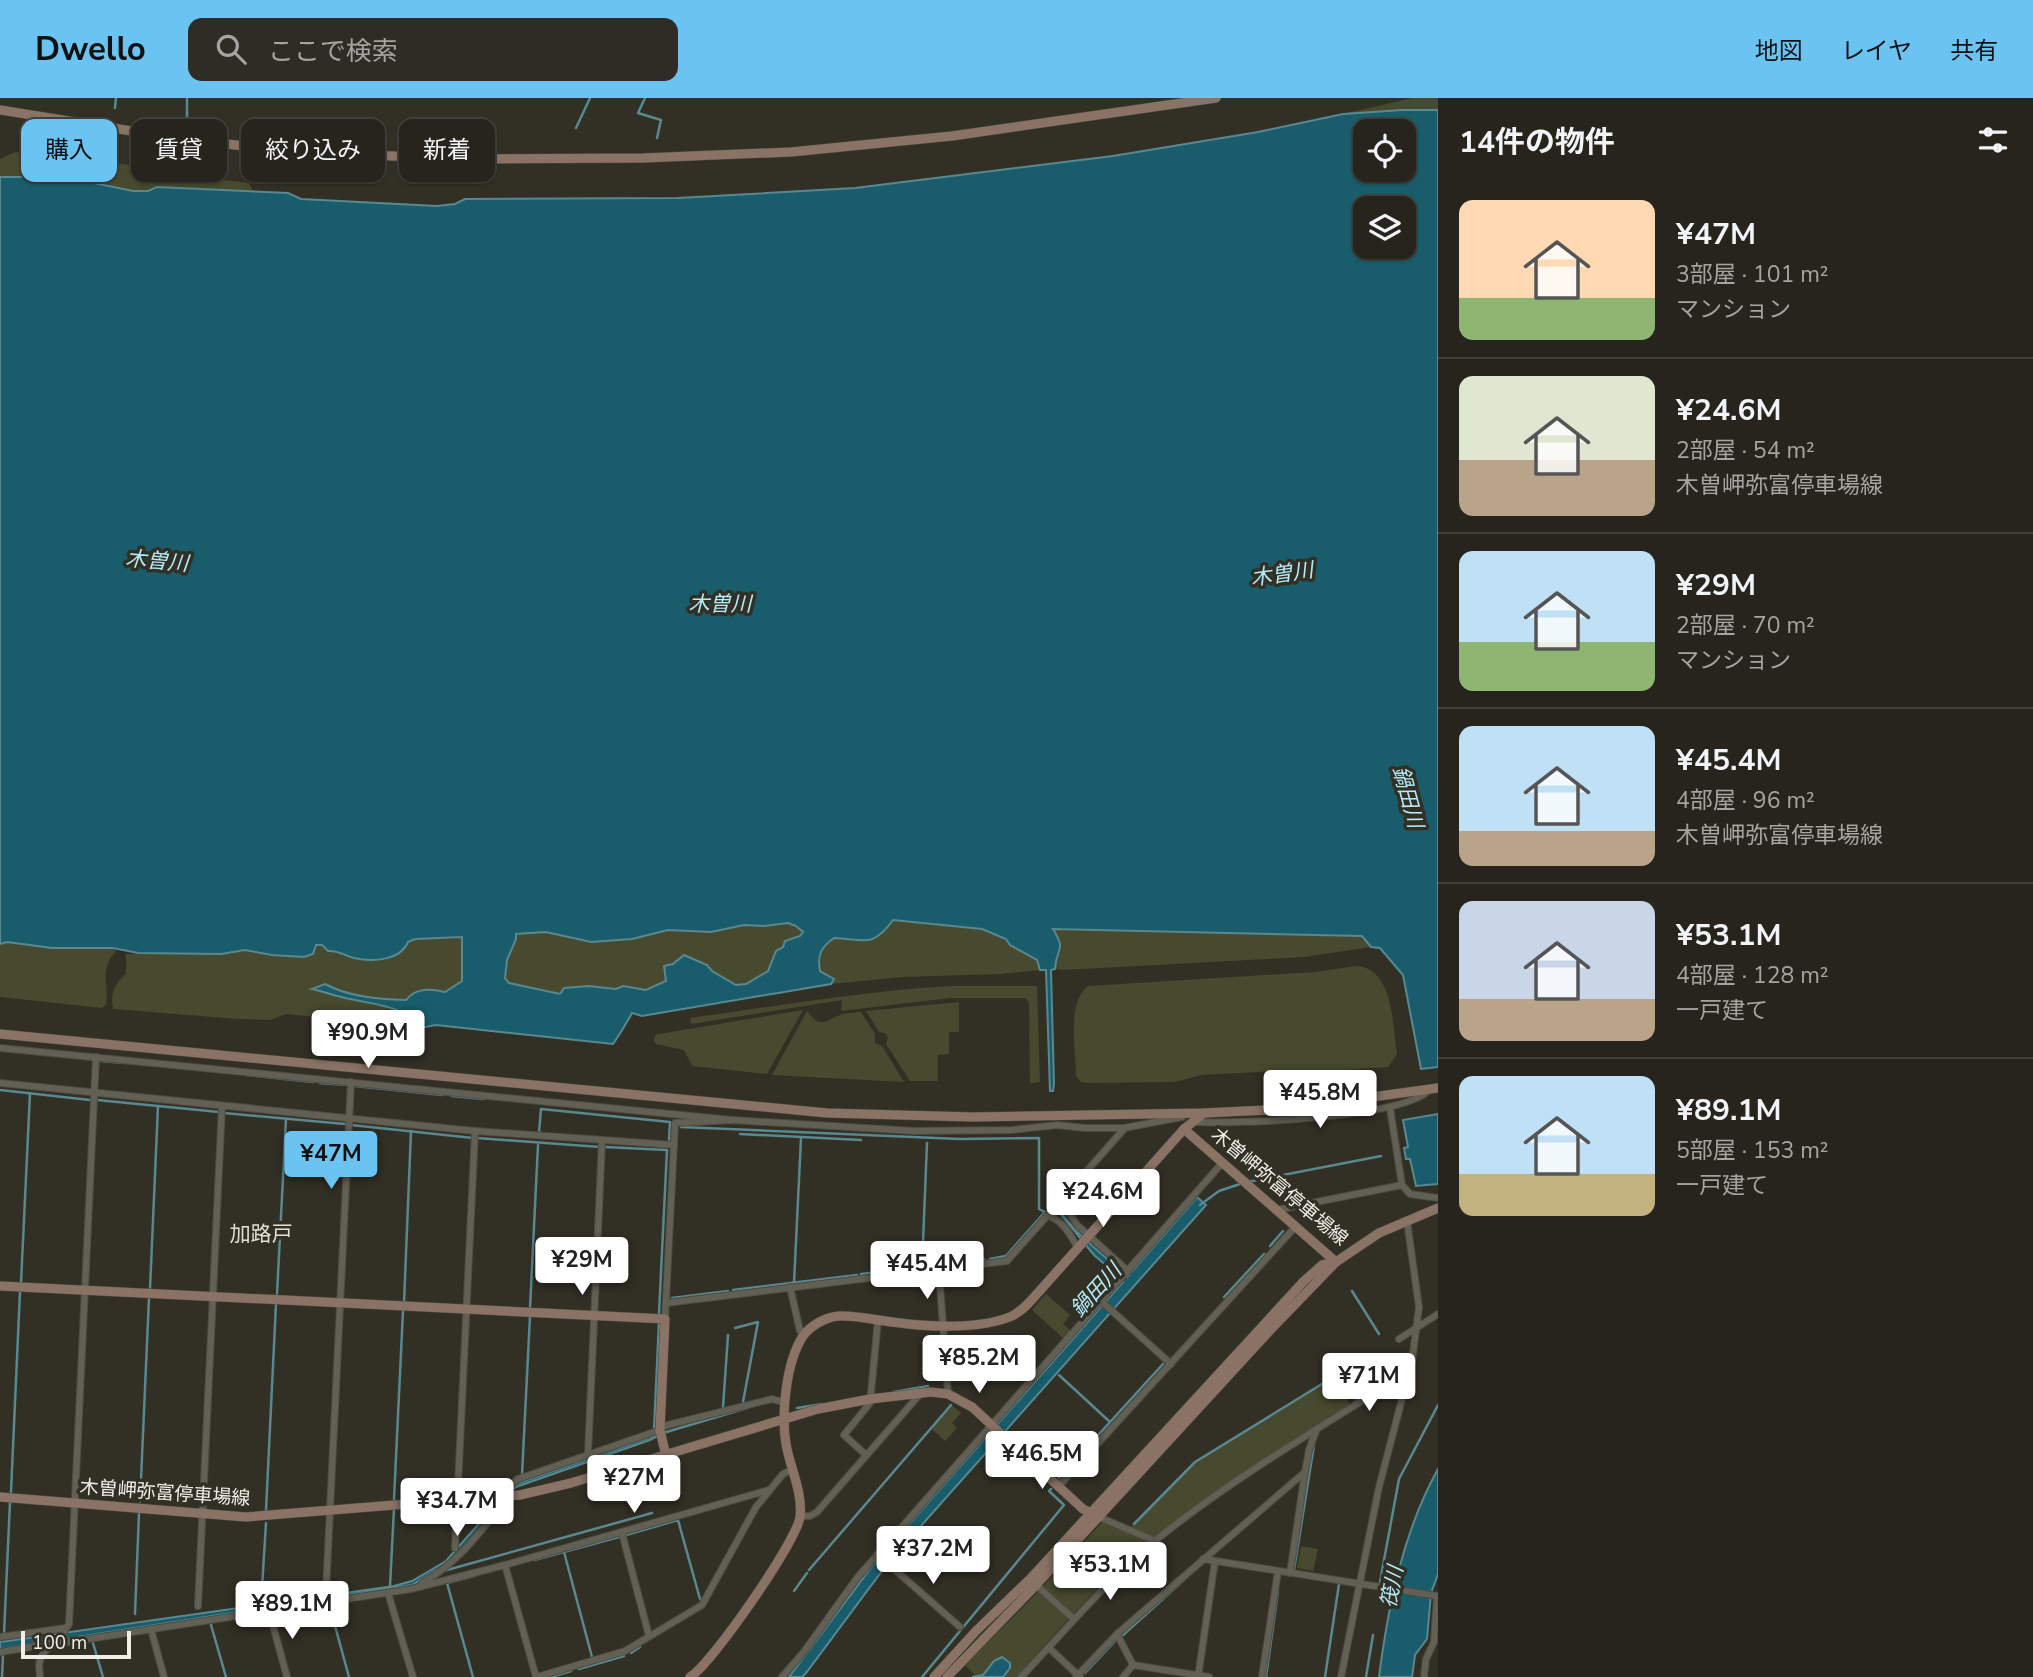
<!DOCTYPE html>
<html lang="ja">
<head>
<meta charset="utf-8">
<style>
	body { margin:0; font-family:"Nunito Sans","Noto Sans JP",sans-serif; background:#2e2c25; color:#f1f3f6; height:100vh; display:flex; flex-direction:column; font-size:26px; white-space:nowrap }
	* { box-sizing:border-box; margin:0 }
	p { font-size:23px; color:#a4a4a3 }
	.icon { flex:none; width:38px; height:38px; fill:none; stroke:currentColor; stroke-width:2; stroke-linecap:round; stroke-linejoin:round }
	.map { position:relative; flex:1; overflow:hidden }
	.sheet { display:flex; flex-direction:column; background:#26241c; width:595px }
	.sheet>* { flex:none }
	.banner { position:absolute; left:21px; top:21px; width:665px; height:63px; display:flex; gap:14px }
	.fabs { position:absolute; left:1353px; top:21px; display:grid; gap:14px }
	.fabs a { display:grid; place-items:center; width:63px; height:63px; border-radius:14px; background:#26241c; box-shadow:0 2px 5px #0004,0 0 0 2px #42413b; font-size:35px }
	.scale { position:absolute; left:21px; bottom:18px; width:110px; box-sizing:border-box; padding-left:7px; border:4px solid #efeee7; border-top:0; font-size:19px; line-height:24px; white-space:nowrap; color:#efeee7; -webkit-text-stroke:5px #323025; paint-order:stroke }
	.price { position:absolute; translate:-50% -60px; padding:0 16px; border-radius:7px; background:#fff; color:#222; font-size:23px; line-height:46px; filter:drop-shadow(0 2px 4px #0008) }
	.price::after { content:''; position:absolute; left:50%; top:42px; width:21px; height:16px; margin-left:-10px; background:inherit; clip-path:polygon(0 0,100% 0,50% 100%) }
	.price.current { background:#6bc3f2; color:#111 }
	ul { padding:0; list-style:none }
	li { display:flex; align-items:center; gap:21px; height:175px; padding:0 21px }
	li+li { border-top:2px solid #42413b }
	li span { display:grid; place-items:center; flex:none; width:196px; height:140px; border-radius:14px; color:#555 }
	li>.icon { margin-inline-start:auto }
	span .icon { width:84px; height:84px; fill:#fffc; stroke-width:1 }
	li b { font-size:30px }
	h2 { display:flex; justify-content:space-between; align-items:center; height:84px; padding:0 21px; font-size:30px }
	.pill { padding:0 24px; border-radius:14px; background:#26241c; box-shadow:0 2px 5px #0004,0 0 0 2px #42413b; font-size:24px; line-height:63px }
	.pill.current { background:#6bc3f2; color:#111 }
	header { display:flex; align-items:center; gap:42px; box-sizing:border-box; height:98px; padding:0 35px; background:#6bc3f2; color:#111 }
	header strong { font-size:33px }
	nav { display:flex; gap:38px; margin-inline-start:auto; font-size:24px }
	.search { width:490px; height:63px; background:#2e2c25; display:flex; align-items:center; gap:18px; box-sizing:border-box; padding:0 24px; border-radius:14px; color:#a4a4a3; font-size:26px }
	main { display:flex; flex:1; min-height:0 }
	.map>svg:first-child { display:block }
</style>
</head>
<body>
<header>
<strong>Dwello</strong>
<div class="search"><svg class="icon" aria-label="search" viewBox="0 0 24 24"><circle cx="10" cy="10" r="6"/><path d="M15 15l6 6"/></svg>ここで検索</div>
<nav><a>地図</a><a>レイヤ</a><a>共有</a></nav>
</header>
<main>
<div class="map">
<svg width="1438" height="1579" viewBox="0 0 1438 1579">
	<rect width="100%" height="100%" fill="#323025"/>
	<g fill="#474a2e">
		<polygon points="1412,0 1438,0 1438,12 1343,16"/>
		<path d="M15,54L59,60L73,57L184,77L249,85L253,94L157,89C128,101 80,83 49,79C33,78 16,81 0,79V61Z"/>
		<polygon points="839,816 1021,830 1040,872 1001,876 903,879 831,886 642,918 632,915 618,939 526,905 495,881 505,837"/>
		<path d="M1052,831L1362,838L1371,849L1304,859L1063,872L1055,871C1056,851 1067,851 1052,831Z"/>
		<path d="M469,839L473,870L436,927L421,930L286,916L270,922L238,921L113,911C110,896 114,886 126,876V856H221L237,851L408,844L415,841Z"/>
		<path d="M7,844L52,850H113L116,853C98,872 110,888 106,907L102,910L0,899V846Z"/>
		<path d="M1356,868C1394,870 1392,926 1397,956L1388,969L1307,975L1294,972L1202,977L1174,984L1088,985L1081,984L1076,978C1076,952 1066,905 1088,888L1314,874Z"/>
		<path d="M951,888H1037L1040,984L1030,985L1029,904L1025,900H950L841,913L842,902L691,926L690,920C777,908 863,893 951,888Z"/>
		<polygon points="959,904 959,934 949,934 949,956 938,957 938,983 910,983 886,946 888,939 885,935 879,934 866,913"/>
		<polygon points="803,912 767,976 692,968 684,952 656,946 654,943 655,937 659,936"/>
		<path d="M807,913C822,933 826,921 843,916C849,915 855,914 861,914L875,936V945L882,948L904,984L772,977Z"/>
		<polygon points="1046,1196 1070,1217 1063,1226 1071,1233 1064,1241 1032,1212"/>
		<path d="M1334,1279L1350,1307C1284,1350 1217,1390 1155,1439C1104,1479 1060,1530 1017,1579H977L965,1567L1035,1497L1107,1419L1130,1430L1195,1364Z"/>
		<polygon points="951,1307 961,1315 952,1325 957,1330 945,1343 931,1330"/>
		<polygon points="1301,1448 1318,1451 1313,1473 1297,1470"/>
	</g>
	<g fill="#195d6c" stroke="#598891" stroke-width="2" fill-rule="evenodd">
		<path d="M1402,12H1438V969L1421,971L1403,877L1380,850L1371,849L1362,838L1053,831C1067,854 1056,849 1055,871L1051,872L1054,986L1053,993H1050L1046,872H1040L1037,862L1010,847L1006,841L982,831L893,822C872,851 864,841 834,840C821,849 817,857 820,873L834,881L831,886L642,918L632,915C626,926 620,936 613,946L436,927L421,930C402,907 377,907 350,901C338,899 325,894 312,891L325,886C349,899 379,901 406,902C416,889 431,891 445,894L462,883V839L415,841L408,844C400,863 372,864 354,860C343,857 338,852 328,853L322,847H316L313,856L304,859L272,857L245,852L221,856L138,855L113,850H52L7,844L0,846V79H49L89,84L133,93H148L157,89L288,95L301,101L437,108L455,106L465,101L678,100L855,90L1113,58L1258,34L1343,16ZM1365,33H1404V72H1365ZM1365,110H1404V149H1365ZM788,825L796,828L803,834L800,838L785,843L783,849L776,853L768,873L746,886L736,887L712,873L707,867L684,857L673,866L664,868L666,883L646,892L623,888L616,891L588,888L564,890L560,896L509,885L505,880L507,862L516,841V836L546,834L591,844L632,841L668,832L711,834L744,827L764,828Z"/>
		<polygon points="1438,1016 1438,1086 1416,1088 1410,1061 1406,1061 1404,1050 1408,1049 1403,1022"/>
		<path d="M1048,1080L1059,1081C1058,1087 1054,1090 1054,1096C1054,1119 1099,1153 1114,1167L1110,1171L1094,1157L1054,1108L1052,1091L1048,1086Z"/>
		<polygon points="1197,1099 1206,1107 888,1465 806,1575 802,1579 789,1579 873,1467 1123,1184 1115,1175 1118,1172 1127,1179"/>
		<polygon points="665,1334 650,1342 516,1389 508,1395 455,1460 412,1487 0,1551 0,1544 394,1488 412,1483 446,1463 513,1387"/>
		<path d="M1438,1371V1476L1431,1495L1427,1541L1415,1557L1412,1579H1379C1388,1508 1403,1434 1438,1371Z"/>
		<polygon points="1002,1559 1010,1565 1010,1570 1003,1579 972,1579 983,1577 994,1563"/>
	</g>
	<g fill="none" stroke-linecap="round" stroke-linejoin="round">
		<g stroke="#598891" stroke-width="2.5">
			<polyline points="187,0 187,22"/>
			<polyline points="645,0 638,15 661,22 657,40"/>
			<polyline points="115,10 116,0"/>
			<polyline points="576,30 590,0"/>
			<polyline points="100,963 126,965"/>
			<polyline points="246,977 313,984"/>
			<polyline points="320,985 347,987"/>
			<polyline points="355,988 443,997"/>
			<polyline points="0,992 90,1002"/>
			<polyline points="452,998 484,1001"/>
			<polyline points="97,1002 219,1014"/>
			<polyline points="224,1015 345,1026"/>
			<polyline points="351,1027 473,1040"/>
			<polyline points="681,1029 959,1041 1039,1040 1039,1111 1045,1114 1006,1158 990,1161"/>
			<polyline points="539,1035 541,1011 670,1024 669,1042"/>
			<polyline points="740,1036 861,1042"/>
			<polyline points="477,1040 600,1049"/>
			<polyline points="605,1049 667,1052 659,1215"/>
			<polyline points="1247,1084 1381,1058"/>
			<polyline points="1200,1107 1219,1093 1240,1086"/>
			<polyline points="1270,1148 1283,1133"/>
			<polyline points="922,1169 927,1045"/>
			<polyline points="861,1176 984,1161"/>
			<polyline points="21,1185 30,995"/>
			<polyline points="794,1185 801,1040"/>
			<polyline points="150,1191 158,1008"/>
			<polyline points="733,1192 857,1177"/>
			<polyline points="1352,1193 1379,1236"/>
			<polyline points="277,1196 286,1021"/>
			<polyline points="1224,1199 1264,1156"/>
			<polyline points="672,1200 728,1193"/>
			<polyline points="404,1205 411,1033"/>
			<polyline points="530,1210 538,1047"/>
			<polyline points="735,1230 758,1224 743,1304"/>
			<polyline points="1059,1277 1110,1324"/>
			<polyline points="894,1294 928,1288"/>
			<polyline points="723,1309 728,1237"/>
			<polyline points="797,1310 822,1306"/>
			<polyline points="654,1333 659,1225"/>
			<polyline points="663,1335 747,1310"/>
			<polyline points="522,1377 530,1218"/>
			<polyline points="1059,1380 1163,1266"/>
			<polyline points="11,1394 20,1193"/>
			<polyline points="394,1401 403,1213"/>
			<polyline points="140,1404 149,1200"/>
			<polyline points="266,1412 276,1206"/>
			<polyline points="1134,1426 1195,1364 1330,1281"/>
			<polyline points="626,1437 678,1422 700,1501"/>
			<polyline points="564,1454 592,1559"/>
			<polyline points="534,1462 619,1439"/>
			<polyline points="447,1472 652,1415"/>
			<polyline points="809,1472 951,1307"/>
			<polyline points="1294,1472 1314,1347"/>
			<polyline points="1380,1484 1399,1381 1438,1307"/>
			<polyline points="390,1488 394,1411"/>
			<polyline points="794,1493 807,1475"/>
			<polyline points="261,1506 266,1425"/>
			<polyline points="329,1506 349,1579"/>
			<polyline points="135,1516 139,1415"/>
			<polyline points="211,1527 226,1579"/>
			<polyline points="4,1536 10,1404"/>
			<polyline points="1123,1537 1186,1480"/>
			<polyline points="93,1545 103,1579"/>
			<polyline points="631,1555 640,1549"/>
			<polyline points="579,1571 624,1558"/>
			<polyline points="1085,1575 1117,1541"/>
			<polyline points="2,1579 3,1556"/>
			<polyline points="473,1579 447,1485 474,1478"/>
			<polyline points="551,1579 571,1573"/>
			<polyline points="922,1579 1064,1407 1049,1393 1051,1391"/>
			<polyline points="1266,1579 1278,1493"/>
			<polyline points="1325,1579 1339,1486"/>
			<polyline points="1366,1579 1373,1537"/>
		</g>
		<defs>
			<g id="street">
				<polyline points="0,950 732,1022"/>
				<polyline points="0,985 475,1033 674,1047"/>
				<polyline points="1390,1010 1402,1087 1410,1096 1438,1100"/>
				<path d="M1195,1024C1237,1026 1403,1020 1429,992"/>
				<polyline points="1061,1102 1077,1127 1128,1173"/>
				<polyline points="1276,1112 1402,1087"/>
				<path d="M1048,1118C1064,1123 1070,1137 1078,1150"/>
				<polyline points="933,1172 940,1187 948,1296"/>
				<polyline points="790,1189 800,1233 805,1236"/>
				<polyline points="1101,1203 1171,1266"/>
				<polyline points="666,1205 1007,1163 1124,1031"/>
				<polyline points="665,1221 675,1025 732,1022 914,1033 1012,1032 1057,1027 1085,1030 1124,1030 1182,1019"/>
				<polyline points="1399,1241 1438,1216"/>
				<polyline points="660,1329 772,1301 786,1305"/>
				<polyline points="588,1356 602,1043"/>
				<polyline points="866,1357 844,1337 870,1305 878,1222"/>
				<polyline points="1059,1388 1296,1128"/>
				<polyline points="498,1398 518,1381 660,1332"/>
				<polyline points="800,1418 810,1418 817,1414 920,1296"/>
				<polyline points="1099,1419 1155,1443"/>
				<polyline points="622,1435 649,1538"/>
				<polyline points="455,1450 475,1033"/>
				<polyline points="877,1456 960,1529"/>
				<polyline points="1203,1461 1438,1498"/>
				<polyline points="505,1467 536,1579"/>
				<polyline points="1290,1475 1305,1374"/>
				<path d="M422,1485C460,1464 482,1431 509,1398"/>
				<polyline points="1036,1487 1074,1521"/>
				<polyline points="326,1493 351,984"/>
				<polyline points="388,1495 413,1579"/>
				<polyline points="198,1508 222,1008"/>
				<polyline points="269,1513 287,1579"/>
				<polyline points="151,1531 164,1579"/>
				<polyline points="1117,1536 1133,1567"/>
				<polyline points="0,1539 66,1530"/>
				<polyline points="56,1546 411,1491 505,1467 769,1392"/>
				<polyline points="1049,1550 1080,1579"/>
				<polyline points="0,1554 43,1547 50,1549"/>
				<polyline points="1133,1567 1209,1579"/>
				<polyline points="40,1579 39,1567 41,1559 46,1552 56,1546 69,1526 96,959"/>
				<polyline points="537,1579 625,1553 702,1507 756,1409 783,1376 793,1371"/>
				<polyline points="782,1579 803,1555 857,1480 1223,1064"/>
				<path d="M1021,1579C1065,1533 1106,1483 1156,1442C1234,1379 1323,1328 1408,1274"/>
				<polyline points="1076,1579 1117,1536 1305,1374 1309,1352 1316,1333"/>
				<polyline points="1123,1579 1133,1567"/>
				<polyline points="1198,1579 1215,1463"/>
				<polyline points="1262,1579 1278,1473"/>
				<polyline points="1341,1579 1379,1389 1412,1263 1419,1209 1407,1123"/>
				<polyline points="1424,1579 1426,1561 1434,1544 1437,1498"/>
			</g>
			<g id="secondary">
				<polyline points="0,12 175,40 287,53 456,61 643,60 791,54 952,38 1216,0"/>
				<polyline points="0,936 827,1015 973,1019 1204,1015 1285,1011 1438,990"/>
				<polyline points="1184,1031 1336,1164"/>
				<polyline points="0,1188 665,1221 660,1332 666,1358"/>
				<polyline points="0,1399 246,1419 520,1397 571,1385 818,1311 870,1301 931,1294 948,1296 972,1309 1083,1411 1099,1419"/>
				<path d="M690,1579C711,1567 797,1443 800,1419C803,1394 790,1370 786,1346C781,1316 786,1264 803,1238C811,1227 826,1219 839,1218C856,1217 875,1222 892,1224C926,1229 980,1232 1012,1218C1022,1213 1029,1205 1036,1197L1184,1031L1204,1015"/>
				<polyline points="934,1579 976,1533 1031,1480 1304,1183 1322,1167 1336,1164"/>
				<polyline points="947,1579 1036,1487 1274,1228 1336,1164 1379,1135 1438,1110"/>
			</g>
		</defs>
		<use href="#street" stroke="#4d4b41" stroke-width="8"/>
		<use href="#secondary" stroke="#4d4b41" stroke-width="10"/>
		<use href="#street" stroke="#626054" stroke-width="6"/>
		<use href="#secondary" stroke="#8a7365" stroke-width="9"/>
	</g>
	<g text-anchor="middle" stroke-width="7" stroke-linejoin="round" paint-order="stroke">
		<g font-size="19" fill="#efeee7" stroke="#323025">
			<text transform="translate(1280 1088) rotate(40)" y="7">木曽岬弥富停車場線</text>
			<text transform="translate(165 1394) rotate(4)" y="7">木曽岬弥富停車場線</text>
		</g>
		<g font-size="21" font-style="italic" fill="#b3ebf9" stroke="#323025">
			<text transform="translate(157 463) rotate(5)" y="7">木曽川</text>
			<text transform="translate(1282 476) rotate(-8)" y="7">木曽川</text>
			<text x="720" y="513">木曽川</text>
			<text transform="translate(1408 699) rotate(75)" y="7">鍋田川</text>
			<text transform="translate(1096 1192) rotate(-48)" y="7">鍋田川</text>
			<text transform="translate(1392 1489) rotate(-79)" y="7">筏川</text>
		</g>
		<g font-size="21" fill="#e0ded0" stroke="#323025">
			<text x="261" y="1143">加路戸</text>
		</g>
	</g>
</svg>
<div class="fabs">
<a><svg class="icon" aria-label="locate" viewBox="0 0 24 24"><circle cx="12" cy="12" r="6"/><path d="M12 2v4M12 18v4M2 12h4M18 12h4"/></svg></a>
<a><svg class="icon" aria-label="layers" viewBox="0 0 24 24"><path d="M12 4l9 5-9 5-9-5zM3 14l9 5 9-5"/></svg></a>
</div>
<div class="scale">100 m</div>
<b class="price" style="left:368px;top:972px">¥90.9M</b>
<b class="price" style="left:1320px;top:1032px">¥45.8M</b>
<b class="price current" style="left:331px;top:1093px">¥47M</b>
<b class="price" style="left:1103px;top:1131px">¥24.6M</b>
<b class="price" style="left:582px;top:1199px">¥29M</b>
<b class="price" style="left:927px;top:1203px">¥45.4M</b>
<b class="price" style="left:979px;top:1297px">¥85.2M</b>
<b class="price" style="left:1369px;top:1315px">¥71M</b>
<b class="price" style="left:1042px;top:1393px">¥46.5M</b>
<b class="price" style="left:634px;top:1417px">¥27M</b>
<b class="price" style="left:457px;top:1440px">¥34.7M</b>
<b class="price" style="left:933px;top:1488px">¥37.2M</b>
<b class="price" style="left:1110px;top:1504px">¥53.1M</b>
<b class="price" style="left:292px;top:1543px">¥89.1M</b>
<div class="banner">
<a class="pill current">購入</a>
<a class="pill">賃貸</a>
<a class="pill">絞り込み</a>
<a class="pill">新着</a>
</div>
</div>
<section class="sheet">
<h2>14件の物件<svg class="icon" aria-label="filters" viewBox="0 0 24 24"><path d="M4 7h16M4 17h16"/><circle cx="9" cy="7" r="2"/><circle cx="15" cy="17" r="2"/></svg></h2>
<ul>
<li><span style="background:linear-gradient(#ffd9b3 70%,#8fb573 0)"><svg class="icon" aria-label="home" viewBox="0 0 24 24"><path d="M3 11l9-7 9 7M6 9v11h12V9"/></svg></span><div><b>¥47M</b><p>3部屋 · 101 m²</p><p>マンション</p></div></li>
<li><span style="background:linear-gradient(#dfe7d0 60%,#b9a48a 0)"><svg class="icon" aria-label="home" viewBox="0 0 24 24"><path d="M3 11l9-7 9 7M6 9v11h12V9"/></svg></span><div><b>¥24.6M</b><p>2部屋 · 54 m²</p><p>木曽岬弥富停車場線</p></div></li>
<li><span style="background:linear-gradient(#bfe0f5 65%,#8fb573 0)"><svg class="icon" aria-label="home" viewBox="0 0 24 24"><path d="M3 11l9-7 9 7M6 9v11h12V9"/></svg></span><div><b>¥29M</b><p>2部屋 · 70 m²</p><p>マンション</p></div></li>
<li><span style="background:linear-gradient(#bfe0f5 75%,#b9a48a 0)"><svg class="icon" aria-label="home" viewBox="0 0 24 24"><path d="M3 11l9-7 9 7M6 9v11h12V9"/></svg></span><div><b>¥45.4M</b><p>4部屋 · 96 m²</p><p>木曽岬弥富停車場線</p></div></li>
<li><span style="background:linear-gradient(#c9d6e8 70%,#b9a48a 0)"><svg class="icon" aria-label="home" viewBox="0 0 24 24"><path d="M3 11l9-7 9 7M6 9v11h12V9"/></svg></span><div><b>¥53.1M</b><p>4部屋 · 128 m²</p><p>一戸建て</p></div></li>
<li><span style="background:linear-gradient(#bfe0f5 70%,#c2b280 0)"><svg class="icon" aria-label="home" viewBox="0 0 24 24"><path d="M3 11l9-7 9 7M6 9v11h12V9"/></svg></span><div><b>¥89.1M</b><p>5部屋 · 153 m²</p><p>一戸建て</p></div></li>
</ul>
</section>
</main>
</body>
</html>
